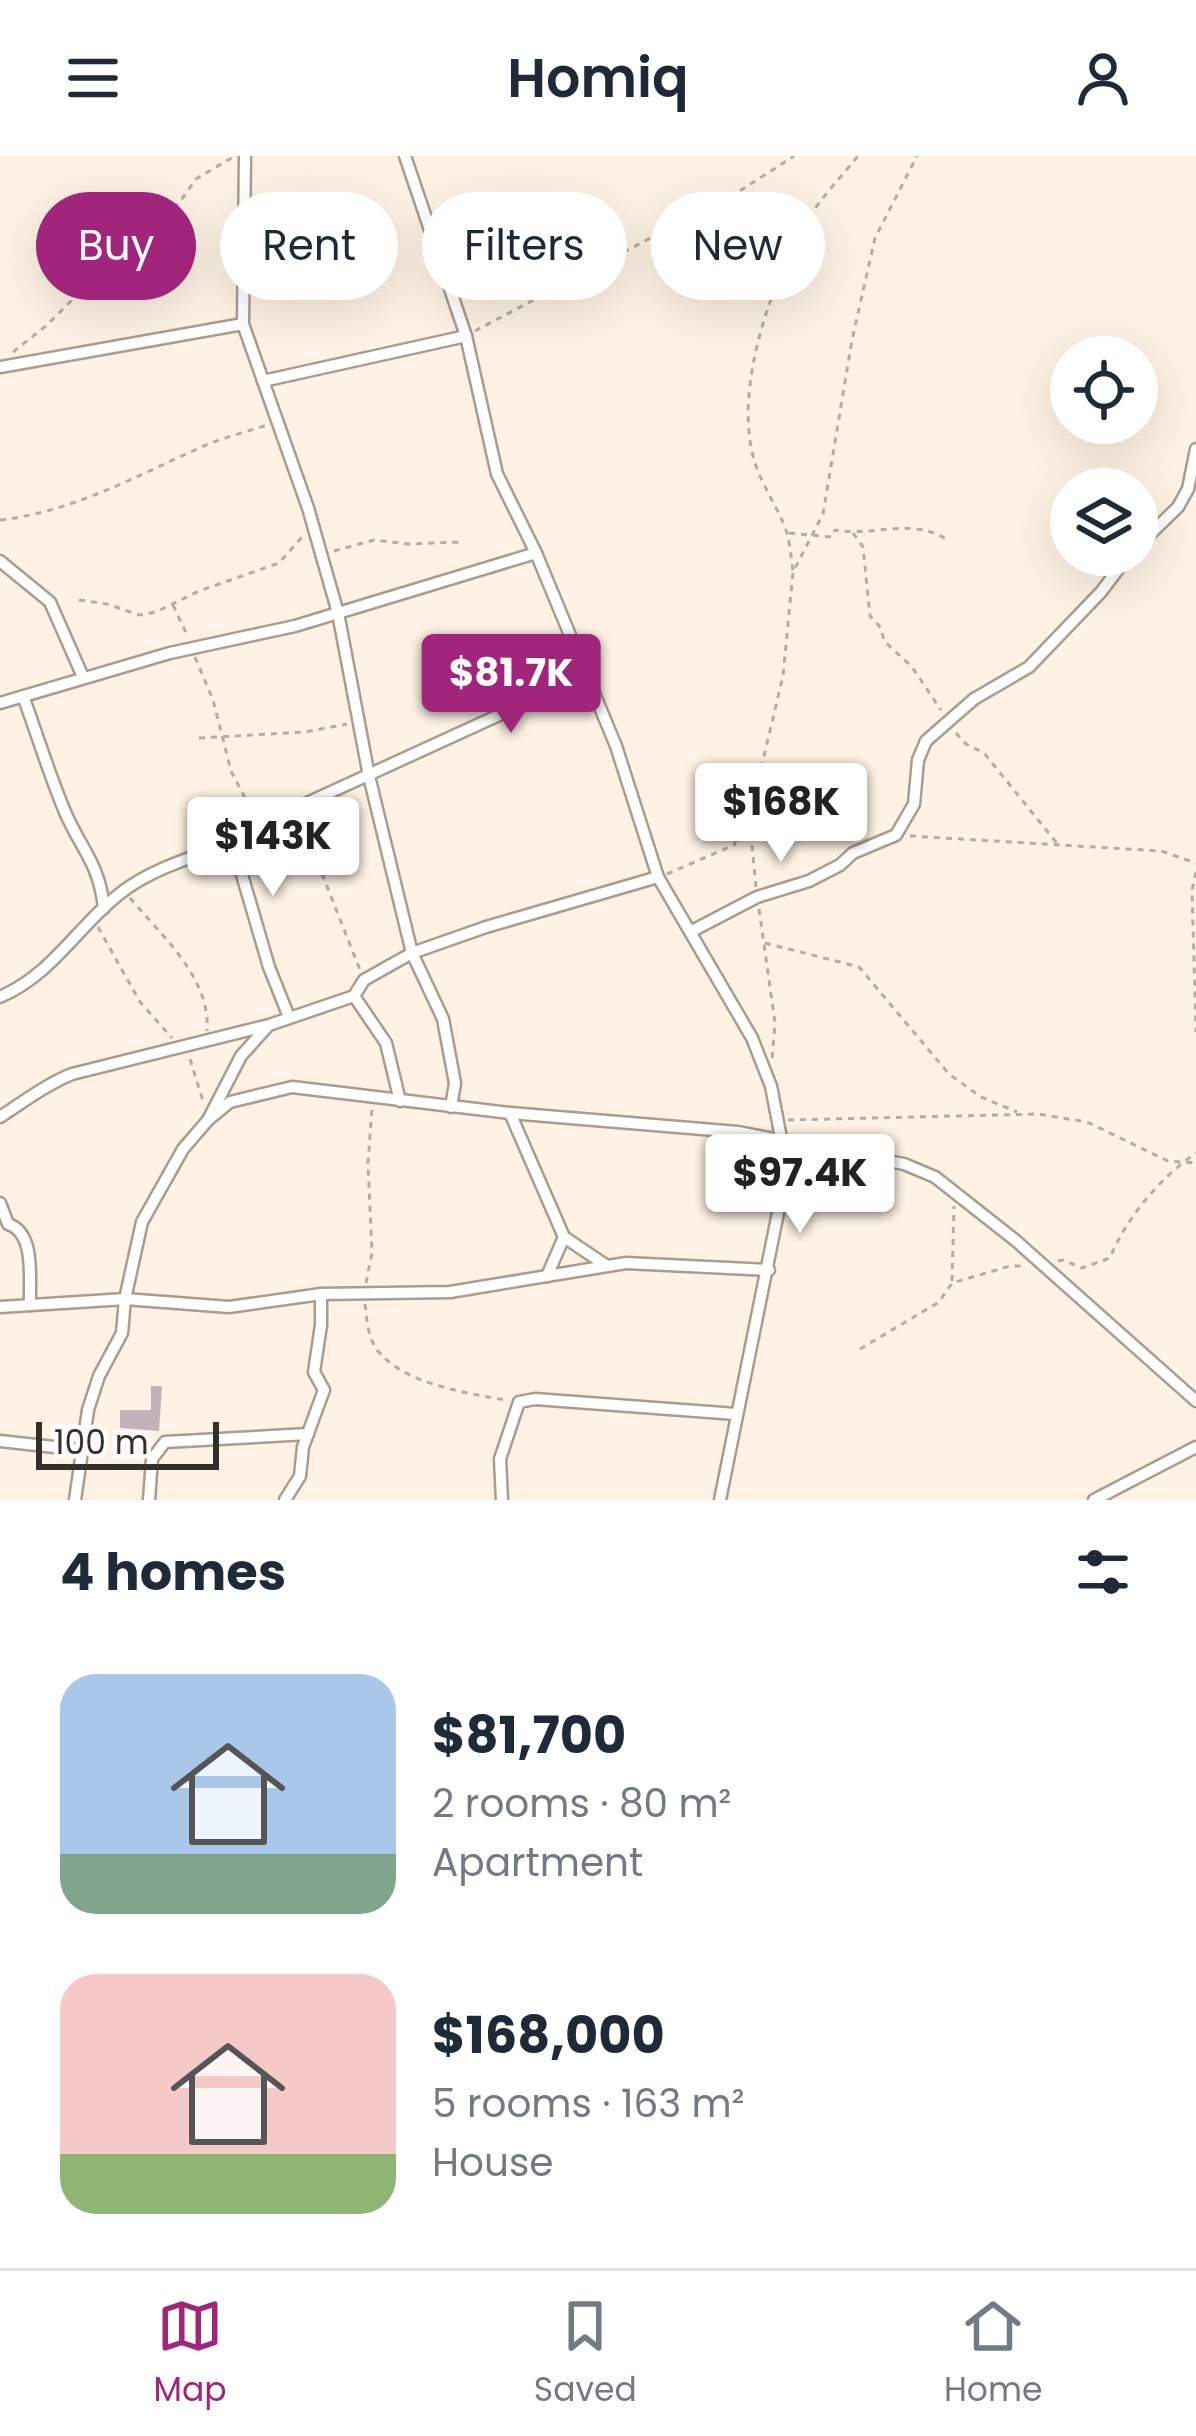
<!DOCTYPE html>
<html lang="en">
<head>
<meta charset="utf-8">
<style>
	body { margin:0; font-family:Poppins,sans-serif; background:#f6f6f7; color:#1f2937; height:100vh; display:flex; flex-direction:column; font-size:45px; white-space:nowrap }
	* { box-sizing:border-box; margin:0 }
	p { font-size:39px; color:#747a83 }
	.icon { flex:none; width:66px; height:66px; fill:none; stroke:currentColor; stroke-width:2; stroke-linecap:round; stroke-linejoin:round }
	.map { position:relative; height:1344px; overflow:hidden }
	.panel { display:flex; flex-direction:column; background:#fff; flex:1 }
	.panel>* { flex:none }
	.hud { position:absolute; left:36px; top:36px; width:1125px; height:108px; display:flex; gap:24px }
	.controls { position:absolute; left:1050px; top:180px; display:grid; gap:24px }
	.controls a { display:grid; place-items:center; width:108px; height:108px; border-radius:50%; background:#fff; box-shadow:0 12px 48px #0002; font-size:60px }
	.scale { position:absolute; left:36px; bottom:30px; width:183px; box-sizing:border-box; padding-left:12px; border:6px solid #332f29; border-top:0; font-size:33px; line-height:42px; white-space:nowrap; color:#332f29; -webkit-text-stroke:9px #fff; paint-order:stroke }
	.price { position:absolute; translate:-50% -102px; padding:0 27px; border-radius:12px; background:#fff; color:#222; font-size:39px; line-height:78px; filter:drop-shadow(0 3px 6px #0008) }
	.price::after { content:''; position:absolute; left:50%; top:72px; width:36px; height:27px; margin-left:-18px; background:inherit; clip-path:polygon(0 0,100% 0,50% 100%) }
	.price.current { background:#a1267b; color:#fff }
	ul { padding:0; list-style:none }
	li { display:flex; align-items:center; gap:36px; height:300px; padding:0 60px }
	li span { display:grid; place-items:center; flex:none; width:336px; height:240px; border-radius:36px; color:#555 }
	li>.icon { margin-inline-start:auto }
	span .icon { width:144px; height:144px; fill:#fffc; stroke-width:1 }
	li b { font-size:51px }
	h2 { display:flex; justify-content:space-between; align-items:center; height:144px; padding:0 60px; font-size:51px }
	.pill { padding:0 42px; border-radius:54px; background:#fff; box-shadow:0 12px 48px #0002; font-size:42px; line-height:108px }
	.pill.current { background:#a1267b; color:#fff }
	header { display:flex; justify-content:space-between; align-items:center; height:156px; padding:0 60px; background:#fff; font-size:54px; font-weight:600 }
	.tab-bar { display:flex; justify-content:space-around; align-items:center; height:168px; border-top:3px solid #e0e1e3; background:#fff; font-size:33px; color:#747a83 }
	.tab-bar a { display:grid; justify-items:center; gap:6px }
	.tab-bar .current { color:#a1267b }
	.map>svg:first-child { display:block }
</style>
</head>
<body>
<header><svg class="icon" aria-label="menu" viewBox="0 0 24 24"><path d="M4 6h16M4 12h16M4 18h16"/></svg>Homiq<svg class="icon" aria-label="person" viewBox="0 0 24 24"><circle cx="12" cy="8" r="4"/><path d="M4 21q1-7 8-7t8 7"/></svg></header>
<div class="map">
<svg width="1196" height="1344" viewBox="0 0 1196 1344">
	<rect width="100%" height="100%" fill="#fdf2e3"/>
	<polygon fill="#c3b1ba" points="151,1230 162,1230 159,1275 120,1272 120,1254 151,1254"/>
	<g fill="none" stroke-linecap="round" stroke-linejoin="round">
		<defs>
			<g id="minor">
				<polyline points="245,0 243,168 308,352 338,457 369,620 412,797 443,863 455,927 451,951"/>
				<polyline points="405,0 466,180 497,318 536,397 616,590 658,721 752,882 771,930 781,982 782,1037 720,1344"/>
				<polyline points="0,211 243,168"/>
				<polyline points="263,225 466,180"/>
				<polyline points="1137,391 1178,351 1188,333 1196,293"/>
				<polyline points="0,405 50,446 83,521"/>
				<path d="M23,540C37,578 49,618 65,656C82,695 99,707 104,752"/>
				<polyline points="0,547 170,497 295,470 536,397"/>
				<polyline points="233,688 269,811 289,861"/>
				<polyline points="692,775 757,741 809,725 840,709 853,697 896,679 914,648 918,604 926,585 974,543 1029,511 1101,436 1129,399"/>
				<polyline points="354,840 386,887 400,945"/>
				<path d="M0,841C55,817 78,768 126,733C168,703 218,698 259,669L584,520"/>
				<polyline points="510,957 564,1081 607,1110"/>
				<path d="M0,961C23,946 47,928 72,918L269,869L354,840L364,824L412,797L486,771L658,721"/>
				<polyline points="208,964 230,946 292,931 510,957 738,976 904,1008 935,1021 1015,1084 1196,1245"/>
				<path d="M0,1047L8,1068C36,1077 29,1123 30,1149"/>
				<polyline points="547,1120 564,1081"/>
				<polyline points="0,1151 125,1143 229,1151 321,1138 450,1136 626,1107 769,1114"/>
				<polyline points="0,1285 81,1294"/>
				<polyline points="75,1344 88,1254 99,1220 122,1177 125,1143 142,1066 183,993 208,964 241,900 267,871"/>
				<polyline points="149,1344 152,1303 165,1286 308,1278"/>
				<polyline points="285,1344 300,1320 303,1291 324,1234 314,1216 321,1169 321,1138"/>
				<polyline points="502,1344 500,1303 519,1246 535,1243 736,1258"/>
				<polyline points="1094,1344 1196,1291"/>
			</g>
		</defs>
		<use href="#minor" stroke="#a89d8f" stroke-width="15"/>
		<g stroke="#b5ada1" stroke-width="3" stroke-dasharray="6 6" stroke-linecap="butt">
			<polyline points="475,175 743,33 794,0"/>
			<polyline points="13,196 47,169 125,91 179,47 196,23 233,1"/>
			<path d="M0,364C71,356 130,323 195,294C217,283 243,277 267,269"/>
			<path d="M789,377L831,381L835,374C873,381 911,361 946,383"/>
			<polyline points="853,377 863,391 870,460 881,472 884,485 912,511 941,554"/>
			<polyline points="334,395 374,384 408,388 462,386"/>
			<path d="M793,414C791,402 790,388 787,377C778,350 760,328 753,300C735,229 771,128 806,66C820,43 841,21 858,0"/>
			<polyline points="79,444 107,448 139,459 156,456 199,435 279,407 303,380"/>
			<polyline points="173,449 188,481"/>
			<polyline points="195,501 213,544 231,615 254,659"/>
			<polyline points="956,577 966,588 984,597 1060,691"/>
			<polyline points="199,582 305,576 347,568"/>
			<polyline points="300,662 360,814"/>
			<polyline points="266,677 282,700"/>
			<polyline points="910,680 1161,695 1196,707"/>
			<polyline points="1196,716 1192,734 1196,876"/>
			<polyline points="667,718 734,689 751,650"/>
			<polyline points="756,731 752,690 754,642 783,520 793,416 823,358 852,184 875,82 917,0"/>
			<path d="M130,742C161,779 211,822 207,875"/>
			<polyline points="759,753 775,867 772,903"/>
			<polyline points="98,771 140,846 172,882"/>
			<polyline points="765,787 859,811 949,918 981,941 1017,956"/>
			<polyline points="190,903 203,945"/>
			<polyline points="788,964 1038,958 1087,966 1168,1005 1196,1007"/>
			<path d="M1058,1105L1063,1104L1082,1112L1110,1102C1126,1062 1160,1022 1196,997"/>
			<polyline points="952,1125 954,1050"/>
			<polyline points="366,1127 372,1097 368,1007 372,952"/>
			<path d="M365,1148C367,1164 368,1183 378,1195C404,1228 467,1237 505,1244"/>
			<polyline points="860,1193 939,1146 952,1127 1010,1110 1025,1110"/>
		</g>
		<use href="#minor" stroke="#fff" stroke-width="10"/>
	</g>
</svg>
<div class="controls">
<a><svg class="icon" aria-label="locate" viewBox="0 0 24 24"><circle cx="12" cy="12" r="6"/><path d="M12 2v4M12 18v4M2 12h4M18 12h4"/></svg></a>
<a><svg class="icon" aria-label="layers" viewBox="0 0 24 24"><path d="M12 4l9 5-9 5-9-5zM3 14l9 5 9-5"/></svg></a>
</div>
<div class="scale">100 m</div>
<b class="price current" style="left:511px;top:580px">$81.7K</b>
<b class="price" style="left:781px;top:709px">$168K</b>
<b class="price" style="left:273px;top:743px">$143K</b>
<b class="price" style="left:800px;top:1080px">$97.4K</b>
<div class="hud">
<a class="pill current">Buy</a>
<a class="pill">Rent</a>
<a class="pill">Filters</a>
<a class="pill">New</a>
</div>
</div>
<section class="panel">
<h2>4 homes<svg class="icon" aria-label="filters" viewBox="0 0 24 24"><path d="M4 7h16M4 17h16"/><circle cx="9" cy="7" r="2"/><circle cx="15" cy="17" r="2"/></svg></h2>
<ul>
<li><span style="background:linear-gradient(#a9c7e8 75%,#7fa58c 0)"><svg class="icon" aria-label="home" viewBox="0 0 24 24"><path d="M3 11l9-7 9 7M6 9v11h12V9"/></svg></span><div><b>$81,700</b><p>2 rooms · 80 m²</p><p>Apartment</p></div></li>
<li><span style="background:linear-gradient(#f6c9c9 75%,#8fb573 0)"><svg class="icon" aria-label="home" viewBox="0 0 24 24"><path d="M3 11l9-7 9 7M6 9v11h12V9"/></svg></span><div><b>$168,000</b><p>5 rooms · 163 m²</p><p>House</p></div></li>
</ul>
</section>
<nav class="tab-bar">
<a class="current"><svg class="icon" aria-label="map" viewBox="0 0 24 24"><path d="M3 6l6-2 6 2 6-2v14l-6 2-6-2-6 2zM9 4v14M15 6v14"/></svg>Map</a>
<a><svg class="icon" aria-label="saved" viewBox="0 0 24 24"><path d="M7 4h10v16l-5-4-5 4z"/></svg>Saved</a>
<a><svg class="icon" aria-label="home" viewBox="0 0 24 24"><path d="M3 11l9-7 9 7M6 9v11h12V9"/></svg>Home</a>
</nav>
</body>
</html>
